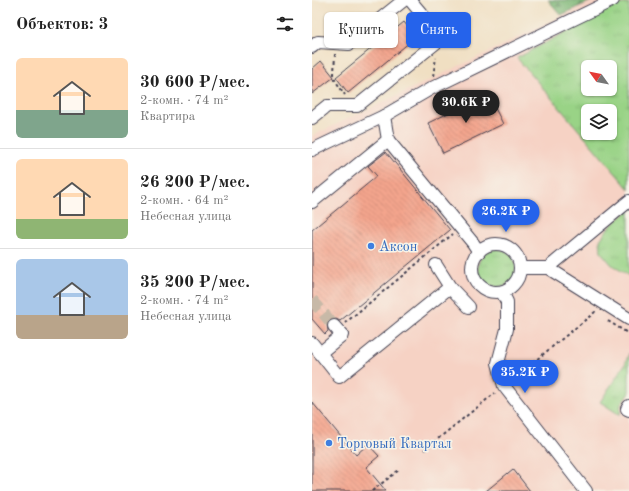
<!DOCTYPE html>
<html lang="ru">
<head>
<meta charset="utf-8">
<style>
	body { margin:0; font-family:"Old Standard TT",serif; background:#f2f2f2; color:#222; height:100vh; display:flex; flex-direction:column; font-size:15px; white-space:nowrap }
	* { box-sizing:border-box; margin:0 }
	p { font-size:13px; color:#767676 }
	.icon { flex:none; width:22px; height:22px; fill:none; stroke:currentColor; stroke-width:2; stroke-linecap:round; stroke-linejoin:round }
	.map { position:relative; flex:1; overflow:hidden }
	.details { display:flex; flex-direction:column; background:#fff; width:312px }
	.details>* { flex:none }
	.banner { position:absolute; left:12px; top:12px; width:245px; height:36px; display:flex; gap:8px }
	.needle { width:26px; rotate:303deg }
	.controls { position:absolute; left:269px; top:60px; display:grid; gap:8px }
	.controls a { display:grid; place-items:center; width:36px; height:36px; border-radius:6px; background:#fff; box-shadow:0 1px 3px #0004; font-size:20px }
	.price { position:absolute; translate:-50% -34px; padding:0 9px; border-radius:14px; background:#2563eb; color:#fff; font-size:13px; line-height:26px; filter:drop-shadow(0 1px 2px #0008) }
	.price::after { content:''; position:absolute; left:50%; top:24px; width:12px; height:9px; margin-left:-6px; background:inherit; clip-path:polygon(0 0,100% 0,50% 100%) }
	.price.active { background:#222; color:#fff }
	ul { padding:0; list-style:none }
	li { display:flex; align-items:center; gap:12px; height:100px; padding:0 16px }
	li+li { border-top:1px solid #e0e0e0 }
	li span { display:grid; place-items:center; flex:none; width:112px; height:80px; border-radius:6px; color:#555 }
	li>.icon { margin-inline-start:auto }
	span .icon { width:48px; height:48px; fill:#fffc; stroke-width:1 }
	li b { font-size:17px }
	h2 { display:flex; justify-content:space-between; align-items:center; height:48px; padding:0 16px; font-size:17px }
	.tag { padding:0 14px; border-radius:6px; background:#fff; box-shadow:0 1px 3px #0004; font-size:14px; line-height:36px }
	.tag.active { background:#2563eb; color:#fff }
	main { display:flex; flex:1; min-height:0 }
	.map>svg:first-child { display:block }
</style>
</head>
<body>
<main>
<section class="details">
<h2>Объектов: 3<svg class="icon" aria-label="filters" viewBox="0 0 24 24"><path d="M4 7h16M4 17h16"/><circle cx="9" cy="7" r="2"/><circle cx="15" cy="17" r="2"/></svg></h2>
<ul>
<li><span style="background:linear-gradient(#ffd9b3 65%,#7fa58c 0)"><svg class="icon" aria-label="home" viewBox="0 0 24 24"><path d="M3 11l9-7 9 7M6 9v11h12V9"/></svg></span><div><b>30 600 ₽/мес.</b><p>2-комн. · 74 m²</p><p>Квартира</p></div></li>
<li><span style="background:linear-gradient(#ffd9b3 75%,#8fb573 0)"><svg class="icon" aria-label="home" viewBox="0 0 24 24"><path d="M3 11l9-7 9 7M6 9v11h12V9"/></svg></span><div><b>26 200 ₽/мес.</b><p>2-комн. · 64 m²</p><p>Небесная улица</p></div></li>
<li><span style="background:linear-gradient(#a9c7e8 70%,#b9a48a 0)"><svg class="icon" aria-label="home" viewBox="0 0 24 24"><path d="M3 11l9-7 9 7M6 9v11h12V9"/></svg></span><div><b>35 200 ₽/мес.</b><p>2-комн. · 74 m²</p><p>Небесная улица</p></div></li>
</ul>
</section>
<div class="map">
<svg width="317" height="491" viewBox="0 0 317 491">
	<defs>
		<pattern id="grass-tufts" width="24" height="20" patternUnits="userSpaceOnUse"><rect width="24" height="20" fill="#99d386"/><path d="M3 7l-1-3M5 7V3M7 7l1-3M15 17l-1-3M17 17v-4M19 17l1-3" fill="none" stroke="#84b575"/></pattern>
		<pattern id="forest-firs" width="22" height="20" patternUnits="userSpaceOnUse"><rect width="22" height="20" fill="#7ab573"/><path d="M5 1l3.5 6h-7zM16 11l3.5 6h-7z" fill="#649360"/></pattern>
		<pattern id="building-back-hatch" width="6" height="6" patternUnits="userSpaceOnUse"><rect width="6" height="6" fill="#f4a58d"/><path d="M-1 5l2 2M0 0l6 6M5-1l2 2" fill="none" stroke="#c58674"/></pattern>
	</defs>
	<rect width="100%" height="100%" fill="#f7f3e8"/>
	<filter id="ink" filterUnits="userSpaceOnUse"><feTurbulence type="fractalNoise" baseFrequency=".025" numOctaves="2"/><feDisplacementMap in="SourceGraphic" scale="8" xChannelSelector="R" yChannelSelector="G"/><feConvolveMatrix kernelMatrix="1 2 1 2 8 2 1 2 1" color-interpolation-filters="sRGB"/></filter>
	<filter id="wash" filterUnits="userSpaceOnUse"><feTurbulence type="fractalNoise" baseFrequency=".012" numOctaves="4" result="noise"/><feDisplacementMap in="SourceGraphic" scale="16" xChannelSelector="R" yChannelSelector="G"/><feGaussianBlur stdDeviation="0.9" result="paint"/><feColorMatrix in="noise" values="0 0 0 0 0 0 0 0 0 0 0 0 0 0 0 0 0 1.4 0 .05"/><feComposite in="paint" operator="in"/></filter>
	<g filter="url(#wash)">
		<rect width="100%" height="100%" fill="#f0dfc2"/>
		<path fill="#f6d2c4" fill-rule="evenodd" d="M281,0H317V491H0V136L189,46ZM276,67H298V89H276ZM276,111H298V133H276Z"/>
		<g fill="url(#grass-tufts)" stroke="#5e7a60" fill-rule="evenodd">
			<path d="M317,3V189L205,58L304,5ZM276,67H298V89H276ZM276,111H298V133H276Z"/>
			<polygon points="317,210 317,276 300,265 289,252 288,240 297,227"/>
			<circle cx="185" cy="268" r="19"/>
			<polygon points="317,353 317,393 309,403 308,415 288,402 313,364"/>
		</g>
		<polygon fill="url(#forest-firs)" stroke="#4e6c57" points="236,0 281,0 249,15"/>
		<g id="blocks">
			<g fill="url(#building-back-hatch)">
				<polygon points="92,22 104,37 36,93 24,77"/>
				<polygon points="9,61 22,77 0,94 0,69"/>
				<polygon points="176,94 191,124 131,153 116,123"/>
				<polygon points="74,152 138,230 28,321 24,319 17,320 15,324 16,331 13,334 0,319 0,230 65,176 56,166"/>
				<polygon points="0,402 44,455 56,444 67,456 54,467 74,491 0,491"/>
				<polygon points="201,469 218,491 174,491"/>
			</g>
		</g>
	</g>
	<g filter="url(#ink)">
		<use href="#blocks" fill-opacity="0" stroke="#413e4f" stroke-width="1"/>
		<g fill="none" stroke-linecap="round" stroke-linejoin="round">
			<polyline stroke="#c7b9a7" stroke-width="12" stroke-dasharray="12 6" stroke-linecap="butt" points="0,300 22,326"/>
			<defs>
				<g id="minor">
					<polyline points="0,47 6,42 37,44 92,0"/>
					<polyline points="72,116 76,140 161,243 167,252"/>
					<polyline points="0,118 15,106 45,106 130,38 98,0"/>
					<polyline points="0,150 72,116 120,88 301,0"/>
					<polyline points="0,202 76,140"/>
					<circle cx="184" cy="268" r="24"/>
					<polyline points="208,268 236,268 317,201"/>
					<polyline points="236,268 317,319"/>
					<polyline points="138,287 157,307"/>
					<polyline points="190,292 195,302 195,329 186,363 192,386 274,491"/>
					<polyline points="0,343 8,353 30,335 22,326"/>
					<polyline points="8,353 27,377 138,287 124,265"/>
					<polyline points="317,406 315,409 317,410"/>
				</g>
			</defs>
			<use href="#minor" stroke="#413e4f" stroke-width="14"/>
			<g stroke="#413e4f" stroke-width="2" stroke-dasharray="3 3" stroke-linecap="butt">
				<polyline points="23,54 22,74 23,80 33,95"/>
				<polyline points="121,76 124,58"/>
				<polyline points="296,321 317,334"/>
				<polyline points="33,323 141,234"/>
				<polyline points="202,378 283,312 284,313"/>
				<polyline points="112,450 183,393"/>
				<polyline points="60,491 87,470"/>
			</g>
			<use href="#minor" stroke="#fff" stroke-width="12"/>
		</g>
	</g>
	<g fill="#3f7fe0" stroke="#f7f3e8" stroke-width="1.5">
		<circle cx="59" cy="246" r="4"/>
		<circle cx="17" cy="443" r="4"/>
	</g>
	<g text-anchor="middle" stroke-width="3" stroke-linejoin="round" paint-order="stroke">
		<g font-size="14" fill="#366cbe" stroke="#f7f3e8" text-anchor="start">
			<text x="67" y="251">Аксон</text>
			<text x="25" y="448">Торговый Квартал</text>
		</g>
	</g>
</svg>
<div class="controls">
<a><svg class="needle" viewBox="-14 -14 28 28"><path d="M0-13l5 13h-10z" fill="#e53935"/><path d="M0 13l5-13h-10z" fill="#767676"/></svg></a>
<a><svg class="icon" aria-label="layers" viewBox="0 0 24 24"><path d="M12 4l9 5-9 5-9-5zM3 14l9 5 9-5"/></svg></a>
</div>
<b class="price active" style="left:154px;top:124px">30.6K ₽</b>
<b class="price" style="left:194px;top:233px">26.2K ₽</b>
<b class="price" style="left:213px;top:394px">35.2K ₽</b>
<div class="banner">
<a class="tag">Купить</a>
<a class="tag active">Снять</a>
</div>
</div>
</main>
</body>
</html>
